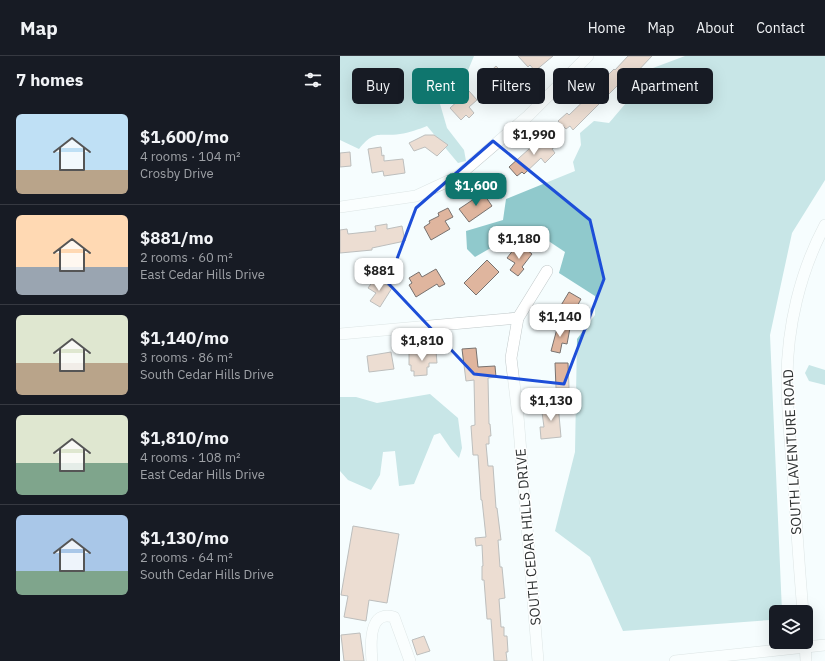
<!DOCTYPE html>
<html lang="en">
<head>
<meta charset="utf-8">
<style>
	body { margin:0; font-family:"IBM Plex Sans",sans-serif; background:#20242c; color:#f1f3f6; height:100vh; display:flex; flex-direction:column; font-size:15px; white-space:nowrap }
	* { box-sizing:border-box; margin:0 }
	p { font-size:13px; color:#9ea1a6 }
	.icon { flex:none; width:22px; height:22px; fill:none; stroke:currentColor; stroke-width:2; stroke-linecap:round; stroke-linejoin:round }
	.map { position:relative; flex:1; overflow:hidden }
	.side { display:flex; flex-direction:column; background:#171b24; width:340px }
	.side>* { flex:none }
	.banner { position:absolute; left:12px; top:12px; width:380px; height:36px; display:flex; gap:8px }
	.tools { position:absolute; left:429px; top:549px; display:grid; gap:8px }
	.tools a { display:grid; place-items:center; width:44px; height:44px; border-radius:6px; background:#171b24; box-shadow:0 4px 16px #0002; font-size:20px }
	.price { position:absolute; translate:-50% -34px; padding:0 9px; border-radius:8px; background:#fff; color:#222; font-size:13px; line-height:26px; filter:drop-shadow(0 1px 2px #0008) }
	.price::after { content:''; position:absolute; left:50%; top:24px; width:12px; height:9px; margin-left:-6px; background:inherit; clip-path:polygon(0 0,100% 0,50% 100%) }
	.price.active { background:#0f766e; color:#fff }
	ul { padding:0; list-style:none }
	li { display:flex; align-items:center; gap:12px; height:100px; padding:0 16px }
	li+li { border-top:1px solid #363941 }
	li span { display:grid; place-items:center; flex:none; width:112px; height:80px; border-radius:6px; color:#555 }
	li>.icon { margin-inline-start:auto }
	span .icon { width:48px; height:48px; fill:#fffc; stroke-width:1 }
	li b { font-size:17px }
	h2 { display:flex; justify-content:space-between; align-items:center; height:48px; padding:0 16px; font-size:17px }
	.pill { padding:0 14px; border-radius:6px; background:#171b24; box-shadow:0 4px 16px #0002; font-size:14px; line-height:36px }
	.pill.active { background:#0f766e; color:#fff }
	header { display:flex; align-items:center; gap:24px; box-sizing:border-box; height:56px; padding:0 20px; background:#171b24; border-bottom:1px solid #363941 }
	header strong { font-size:19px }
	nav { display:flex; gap:22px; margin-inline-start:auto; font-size:14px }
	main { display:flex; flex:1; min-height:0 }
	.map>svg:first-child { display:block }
</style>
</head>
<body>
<header>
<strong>Map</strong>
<nav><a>Home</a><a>Map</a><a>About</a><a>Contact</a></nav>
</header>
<main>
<section class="side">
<h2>7 homes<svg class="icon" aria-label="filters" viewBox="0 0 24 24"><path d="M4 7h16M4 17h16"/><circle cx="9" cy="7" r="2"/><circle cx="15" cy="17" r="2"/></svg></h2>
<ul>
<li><span style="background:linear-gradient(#bfe0f5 70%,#b9a48a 0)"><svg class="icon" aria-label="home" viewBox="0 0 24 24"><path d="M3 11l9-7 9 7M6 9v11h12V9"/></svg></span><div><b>$1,600/mo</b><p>4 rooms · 104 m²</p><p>Crosby Drive</p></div></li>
<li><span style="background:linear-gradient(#ffd9b3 65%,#9aa5b1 0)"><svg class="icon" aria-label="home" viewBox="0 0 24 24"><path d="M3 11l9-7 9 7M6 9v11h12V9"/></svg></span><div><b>$881/mo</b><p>2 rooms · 60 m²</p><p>East Cedar Hills Drive</p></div></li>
<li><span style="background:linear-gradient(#dfe7d0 60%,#b9a48a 0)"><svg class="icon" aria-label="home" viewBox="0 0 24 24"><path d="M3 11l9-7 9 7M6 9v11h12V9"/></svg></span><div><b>$1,140/mo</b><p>3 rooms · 86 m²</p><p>South Cedar Hills Drive</p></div></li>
<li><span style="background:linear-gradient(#dfe7d0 60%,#7fa58c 0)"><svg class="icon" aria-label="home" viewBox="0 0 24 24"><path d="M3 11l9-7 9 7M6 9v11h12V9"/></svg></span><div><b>$1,810/mo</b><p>4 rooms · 108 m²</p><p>East Cedar Hills Drive</p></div></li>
<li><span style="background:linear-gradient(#a9c7e8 70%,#7fa58c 0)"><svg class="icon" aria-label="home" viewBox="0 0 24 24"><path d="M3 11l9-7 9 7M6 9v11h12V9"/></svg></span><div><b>$1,130/mo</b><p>2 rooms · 64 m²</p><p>South Cedar Hills Drive</p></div></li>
</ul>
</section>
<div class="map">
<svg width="485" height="605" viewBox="0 0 485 605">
	<rect width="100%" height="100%" fill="#f5fdfe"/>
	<g fill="#90c9cc">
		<path d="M0,0H134L123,26L98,41L107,72L124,94L126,105L118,107L87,70C79,73 69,77 60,78C39,81 35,73 19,93L0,84Z"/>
		<polygon points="345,0 485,0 485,124 452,177 430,279 442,556 436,556 436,561 430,564 283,575 250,501 215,475 235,396 237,283 255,259 255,240 219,217 225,196 198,178 168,182 135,201 127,193 126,175 163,164 166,143 235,115 233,106 241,89 240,77 254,65 269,67 298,33 313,12"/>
		<polygon points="469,309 485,314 485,329 469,325 465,317"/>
		<polygon points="90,338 118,362 122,392 119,402 111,393 100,377 94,379 74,428 59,430 55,395 43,396 40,419 31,434 8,424 0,415 0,341 16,341 37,347"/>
	</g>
	<g fill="#dfb59e" stroke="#78726f">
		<polygon points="178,0 213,0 195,15 190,9 188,11"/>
		<polygon points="288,0 312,0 294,19 291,16 233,74 230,70 226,73 218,65 227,57 229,59 254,35 253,34 274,13 275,14"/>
		<polygon points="156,10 168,22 154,36 142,23"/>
		<polygon points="129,35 137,44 129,51 134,57 129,62 126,59 121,64 110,52"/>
		<polygon points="85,79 94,79 108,89 97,100 85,91 74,95 69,87"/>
		<polygon points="207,81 216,90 212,93 215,97 205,107 201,102 184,118 182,116 177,120 169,111 199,84 201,87"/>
		<polygon points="41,91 42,100 44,99 44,105 63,103 65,117 44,120 43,115 32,117 28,93"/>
		<polygon points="10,96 11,110 0,111 0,97"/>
		<polygon points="141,134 152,150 129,166 119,153 134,143 132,141"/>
		<polygon points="108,152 113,161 105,165 110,173 91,184 84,171 90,167 89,165 99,160 98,157"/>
		<polygon points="47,168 47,173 62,170 65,185 32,192 32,194 0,197 0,174 7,173 8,178 36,175 35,170"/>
		<polygon points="182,190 192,198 182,211 184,213 178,220 170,214 175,207 167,202 174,193 178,196"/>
		<polygon points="147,204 159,216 136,239 124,227"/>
		<polygon points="96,213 105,228 99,231 97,228 76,241 69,229 72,227 69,222 79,216 82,221"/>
		<polygon points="35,222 52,232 40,251 30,245 36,237 28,232"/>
		<polygon points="229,236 241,243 233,258 220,251"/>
		<polygon points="218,269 230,272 227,288 222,287 220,297 211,295"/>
		<polygon points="136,292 138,311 155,310 156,321 148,322 149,368 150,368 151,380 149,380 149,388 146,388 148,410 153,410 156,452 157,452 161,484 158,484 160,511 162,511 165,542 159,543 161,571 164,571 164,580 167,580 168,596 166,596 167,605 154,605 151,563 147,563 144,524 142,524 142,510 143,510 142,489 136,490 135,482 146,481 142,444 141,444 138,399 133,399 131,370 135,369 134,324 126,325 122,293"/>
		<polygon points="96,295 97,307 89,307 89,311 87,311 87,319 74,320 74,315 71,315 71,309 69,309 69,297"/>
		<polygon points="51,296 54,313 29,316 27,300"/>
		<polygon points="215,307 228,307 229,332 216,332"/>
		<polygon points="218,348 221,381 201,383 200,371 204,371 201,349"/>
		<polygon points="13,470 59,478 47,547 29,544 26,565 4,561 8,540 1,539"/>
		<polygon points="20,577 24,605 4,605 1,579"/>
		<polygon points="84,580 90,595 77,599 72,584"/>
	</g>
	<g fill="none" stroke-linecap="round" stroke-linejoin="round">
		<defs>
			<g id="minor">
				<polyline points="0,151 76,140 117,121 188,60 248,0"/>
				<polyline points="0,278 178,262"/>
				<path d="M463,556C459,510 456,463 453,417C450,386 447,355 447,324C447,271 460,216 485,169"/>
				<polyline points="465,586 466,605"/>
				<path d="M32,605C31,594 29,566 42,561C46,559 50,560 54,561L70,605"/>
				<polyline points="198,605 178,360 171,302 178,262 207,215"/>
				<polyline points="335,605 485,589"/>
			</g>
		</defs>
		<use href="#minor" stroke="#c0c8c9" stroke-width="12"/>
		<use href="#minor" stroke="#fff" stroke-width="11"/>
	</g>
	<path d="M0 0H485V605H0ZM153,85L250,164L264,223L224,328L134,318L48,227L76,152Z" fill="#f5fdfe" fill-opacity=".55" fill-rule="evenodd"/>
	<path fill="none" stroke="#1d4ed8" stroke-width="3" stroke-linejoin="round" d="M153,85L250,164L264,223L224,328L134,318L48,227L76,152Z"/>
	<g text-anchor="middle" stroke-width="3" stroke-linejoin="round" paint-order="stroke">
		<g font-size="14" fill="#2f3333" stroke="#fff">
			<text transform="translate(452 396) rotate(-93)" y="5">SOUTH LAVENTURE ROAD</text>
			<text transform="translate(188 481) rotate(-95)" y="5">SOUTH CEDAR HILLS DRIVE</text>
		</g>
	</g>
</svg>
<div class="tools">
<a><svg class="icon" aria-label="layers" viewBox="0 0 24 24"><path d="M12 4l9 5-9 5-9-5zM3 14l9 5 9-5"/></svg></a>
</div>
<b class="price" style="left:194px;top:100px">$1,990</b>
<b class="price active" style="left:136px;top:151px">$1,600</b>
<b class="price" style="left:179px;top:204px">$1,180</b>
<b class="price" style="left:39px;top:236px">$881</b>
<b class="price" style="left:220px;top:282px">$1,140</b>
<b class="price" style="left:82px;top:306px">$1,810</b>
<b class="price" style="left:211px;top:366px">$1,130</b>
<div class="banner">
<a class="pill">Buy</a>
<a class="pill active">Rent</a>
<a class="pill">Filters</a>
<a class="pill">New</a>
<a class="pill">Apartment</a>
</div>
</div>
</main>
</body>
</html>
